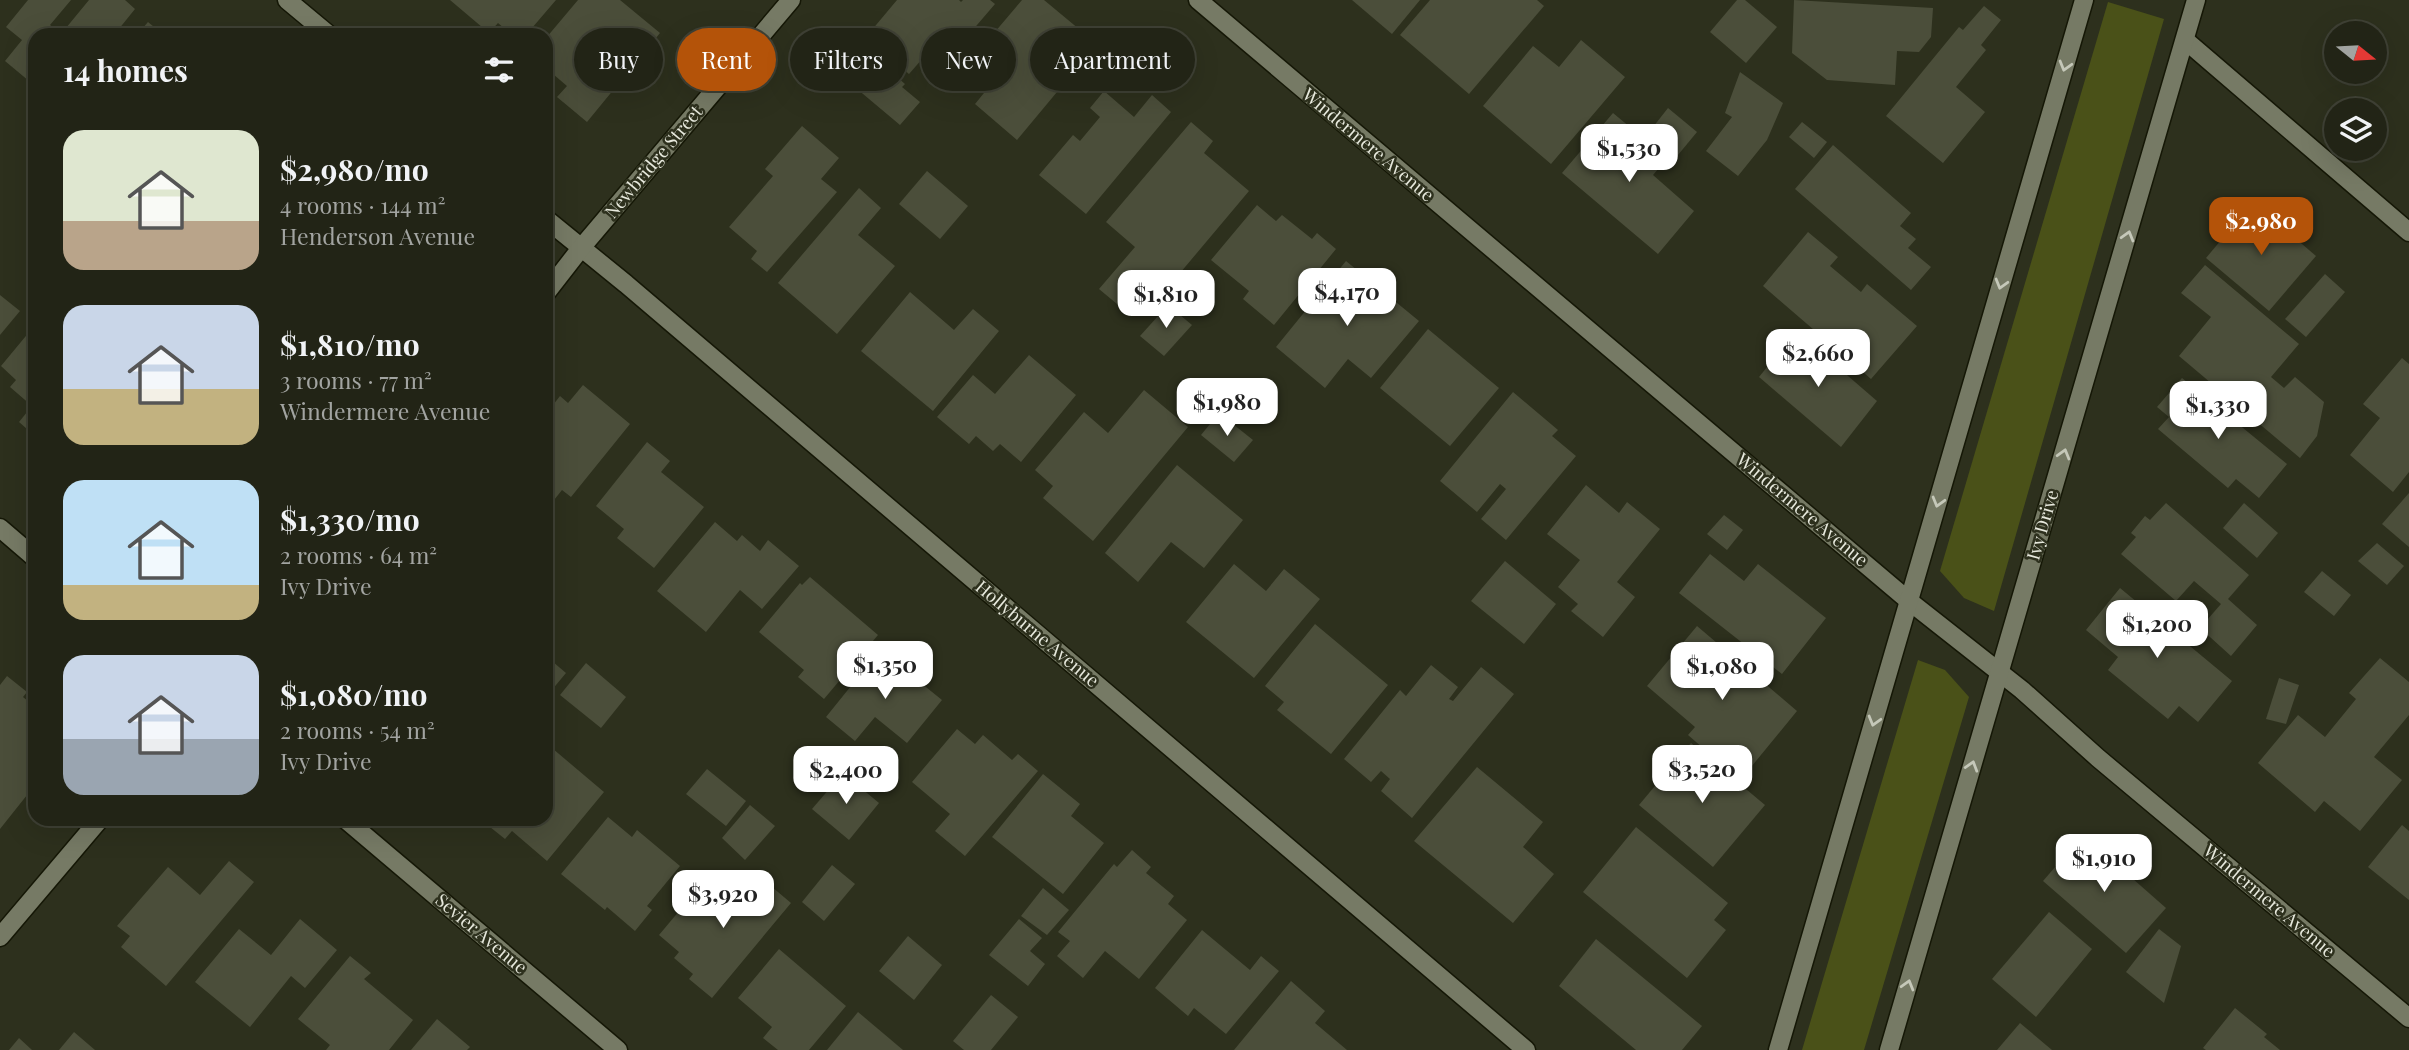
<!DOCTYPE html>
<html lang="en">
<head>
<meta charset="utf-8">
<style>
	body { margin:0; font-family:"Playfair Display",serif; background:#2a2c1f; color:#f1f3f6; height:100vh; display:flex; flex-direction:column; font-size:26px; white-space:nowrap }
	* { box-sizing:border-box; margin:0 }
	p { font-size:23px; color:#a2a4a1 }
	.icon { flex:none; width:38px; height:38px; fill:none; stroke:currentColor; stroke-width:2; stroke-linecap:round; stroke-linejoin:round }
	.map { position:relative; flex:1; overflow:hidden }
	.panel { position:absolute; left:28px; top:28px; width:525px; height:798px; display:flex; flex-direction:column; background:#222416; border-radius:21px; box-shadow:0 7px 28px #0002,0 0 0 2px #3f4135 }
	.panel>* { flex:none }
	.guide { position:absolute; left:574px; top:28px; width:665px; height:63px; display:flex; gap:14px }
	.needle { width:46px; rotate:108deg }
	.controls { position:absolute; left:2324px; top:21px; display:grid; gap:14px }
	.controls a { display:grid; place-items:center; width:63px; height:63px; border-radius:50%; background:#222416; box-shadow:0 7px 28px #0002,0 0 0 2px #3f4135; font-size:35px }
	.price { position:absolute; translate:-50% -60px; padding:0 16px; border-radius:14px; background:#fff; color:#222; font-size:23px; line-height:46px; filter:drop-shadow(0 2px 4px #0008) }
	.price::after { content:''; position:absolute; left:50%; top:42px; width:21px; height:16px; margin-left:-10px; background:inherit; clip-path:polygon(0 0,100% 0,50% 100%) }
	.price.on { background:#b45309; color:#fff }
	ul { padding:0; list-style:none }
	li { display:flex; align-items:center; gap:21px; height:175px; padding:0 35px }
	li span { display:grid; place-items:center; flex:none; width:196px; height:140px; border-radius:21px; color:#555 }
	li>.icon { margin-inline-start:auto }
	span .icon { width:84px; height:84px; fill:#fffc; stroke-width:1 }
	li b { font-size:30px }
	h2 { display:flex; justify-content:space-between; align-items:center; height:84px; padding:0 35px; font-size:30px }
	.chip { padding:0 24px; border-radius:32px; background:#222416; box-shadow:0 7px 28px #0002,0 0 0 2px #3f4135; font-size:24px; line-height:63px }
	.chip.on { background:#b45309; color:#fff }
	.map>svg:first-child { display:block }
</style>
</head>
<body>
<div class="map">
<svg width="2409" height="1050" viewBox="0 0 2409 1050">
	<rect width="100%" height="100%" fill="#2d301d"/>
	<g fill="#4a5118">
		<polygon points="2108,2 2164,19 1994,611 1964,598 1940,571"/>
		<polygon points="1918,660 1945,670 1969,697 1864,1050 1802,1050"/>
	</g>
	<g fill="#4b4e3a">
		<polygon points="28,0 71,0 50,25 61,34 89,0 125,0 135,9 114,35 35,35 35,86 5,61 22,40 6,27"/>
		<polygon points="450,0 556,0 526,35 512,35 498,23 489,33"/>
		<polygon points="578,0 620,0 660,33 587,122 557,97 567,86 546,68 546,38"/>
		<polygon points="897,0 959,0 961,2 963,0 990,0 995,4 959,46 944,34 909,74 866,37"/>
		<polygon points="1022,0 1044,0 1097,44 1017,140 975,104 1006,66 983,46"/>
		<polygon points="1352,0 1420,0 1392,34"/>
		<polygon points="1430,0 1537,0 1544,6 1469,94 1400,35"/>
		<polygon points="1737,0 1745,0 1777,27 1746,63 1710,32"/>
		<polygon points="1794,0 1933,8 1931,37 1919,52 1897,51 1895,85 1827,80 1792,53"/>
		<polygon points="1984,6 2001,20 1981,45 1986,50 1956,87 1985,112 1943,163 1886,116 1959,27 1963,30"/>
		<polygon points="148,22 160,32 163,35 137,35"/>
		<polygon points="1581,40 1625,77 1551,164 1483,106 1533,46 1559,67"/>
		<polygon points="867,51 905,84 902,87 920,102 900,125 844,78"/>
		<polygon points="1740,72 1783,103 1767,140 1738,176 1706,151 1732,117 1725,113"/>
		<polygon points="1104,91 1134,117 1152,95 1171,112 1086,214 1039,175 1073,135 1080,141 1100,117 1090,108"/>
		<polygon points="1668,108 1697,132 1673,161 1646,136"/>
		<polygon points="1613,113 1642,137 1639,141 1664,162 1653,175 1694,211 1658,254 1562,173"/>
		<polygon points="1191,122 1213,141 1204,153 1249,191 1175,279 1166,270 1129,314 1099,289 1135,247 1106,222"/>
		<polygon points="1802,122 1827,142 1814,158 1789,137"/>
		<polygon points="802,126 839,158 821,179 837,192 767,272 751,259 757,251 729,227 773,176 765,169"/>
		<polygon points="1833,145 1911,213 1900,226 1916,239 1908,248 1931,267 1911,290 1795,189"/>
		<polygon points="927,171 968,206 940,239 899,204"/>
		<polygon points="859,188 881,208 858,235 895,266 837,334 778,283"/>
		<polygon points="2253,202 2316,256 2269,311 2206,258"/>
		<polygon points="1257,205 1276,221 1282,215 1312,239 1317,233 1336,249 1274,325 1243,299 1249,291 1211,260"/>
		<polygon points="1808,232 1838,257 1830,266 1861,292 1867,284 1917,326 1871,379 1763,286"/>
		<polygon points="1346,261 1419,321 1371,378 1348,359 1325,388 1276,347"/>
		<polygon points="2205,265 2299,344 2271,377 2284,388 2295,377 2324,402 2317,436 2300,458 2179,356 2211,317 2181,293"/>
		<polygon points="2325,274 2345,292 2306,337 2285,319"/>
		<polygon points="910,292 954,330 973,309 999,331 933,411 861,351"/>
		<polygon points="0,295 20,311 0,335"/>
		<polygon points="1168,305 1192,325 1164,356 1140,336"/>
		<polygon points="35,325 35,436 19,422 32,406 10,387 16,380 1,366"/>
		<polygon points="1428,329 1499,388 1450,446 1380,388"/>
		<polygon points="1796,331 1877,401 1841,447 1759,377"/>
		<polygon points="1029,355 1076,395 1021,462 1000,444 993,451 976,436 969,444 937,417 973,375 995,394"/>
		<polygon points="2402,358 2409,364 2409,472 2393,492 2350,455 2380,418 2363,404"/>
		<polygon points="2182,378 2287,464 2259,498 2236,479 2228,488 2158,429 2169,417 2157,407"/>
		<polygon points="583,385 630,424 571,497 562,490 546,510 546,414 560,396 568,403"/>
		<polygon points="1144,390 1188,427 1093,541 1043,498 1053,486 1035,470 1084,412 1108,433"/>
		<polygon points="1513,392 1558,430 1552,436 1576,456 1506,540 1481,519 1506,489 1500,484 1477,512 1440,481"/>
		<polygon points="1219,413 1253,440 1234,462 1201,435"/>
		<polygon points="647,442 670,461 661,472 704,507 654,568 617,538 624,529 596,506"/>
		<polygon points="1177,465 1243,520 1204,568 1171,542 1138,582 1105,553"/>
		<polygon points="1586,485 1619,513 1627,502 1660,529 1617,582 1635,597 1603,637 1571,611 1578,604 1558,587 1580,560 1547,534"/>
		<polygon points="2409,493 2409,547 2382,524"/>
		<polygon points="2166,503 2249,575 2228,599 2257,625 2231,656 2200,628 2221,604 2194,581 2176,601 2121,554 2136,537 2131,533 2145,516 2150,520"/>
		<polygon points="2244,503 2278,533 2257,558 2223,528"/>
		<polygon points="1724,515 1743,530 1727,550 1707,534"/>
		<polygon points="715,522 737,541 742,535 760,551 768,540 799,566 762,609 740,590 706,632 657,591"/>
		<polygon points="2377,543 2404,566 2387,585 2358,561"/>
		<polygon points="1710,554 1744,581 1758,564 1826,618 1782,674 1679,593"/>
		<polygon points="1505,561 1556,604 1524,644 1471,601"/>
		<polygon points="1234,564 1266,591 1284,569 1320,599 1254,678 1186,622"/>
		<polygon points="2322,571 2351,595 2334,616 2304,592"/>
		<polygon points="810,577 878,635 824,699 798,677 804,670 759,632 800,583 802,585"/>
		<polygon points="2120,588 2232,681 2198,722 2179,706 2168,719 2108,670 2118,657 2086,630"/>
		<polygon points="1315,624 1388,685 1331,754 1277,710 1284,702 1265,686"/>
		<polygon points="1697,626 1797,711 1747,772 1739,765 1733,774 1688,735 1695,727 1647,686"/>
		<polygon points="880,650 942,700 907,743 875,717 855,741 826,717"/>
		<polygon points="546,656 566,673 546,697"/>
		<polygon points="2380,658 2409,682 2409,715 2374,757 2402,780 2360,831 2324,801 2315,812 2258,763 2298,715 2325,737 2356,699 2349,693"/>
		<polygon points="586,663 626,697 601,728 560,695"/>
		<polygon points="1431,665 1458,687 1449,699 1453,701 1481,667 1514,694 1412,818 1381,791 1390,779 1381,771 1371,782 1344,759 1400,690 1406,696"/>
		<polygon points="7,676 27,692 23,697 35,707 35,761 31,766 35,770 35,785 0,829 0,685"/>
		<polygon points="2279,678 2299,685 2286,724 2266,719"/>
		<polygon points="957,729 975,744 983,735 1012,760 1018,754 1038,771 965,856 935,831 950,814 912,782"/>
		<polygon points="546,743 604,792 547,861 512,831 505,839 480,819 546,819"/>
		<polygon points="1691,743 1765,805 1713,867 1639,805"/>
		<polygon points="1477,767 1543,822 1523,847 1554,874 1513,923 1414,841"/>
		<polygon points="707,769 746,801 726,826 686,794"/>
		<polygon points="843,773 879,803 849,840 812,809"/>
		<polygon points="1043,774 1080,804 1071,816 1104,843 1063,894 992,837"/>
		<polygon points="750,805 775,826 745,860 722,838"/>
		<polygon points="608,817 632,837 637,830 680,866 647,906 652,910 635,931 607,907 605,910 561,874"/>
		<polygon points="2402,825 2409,831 2409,900 2368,867"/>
		<polygon points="1636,827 1728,903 1714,920 1726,930 1687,978 1583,892"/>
		<polygon points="2083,835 2166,908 2126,953 2043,881"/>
		<polygon points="1132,850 1151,867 1146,873 1174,896 1168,904 1187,920 1139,979 1105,951 1083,978 1057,956 1070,941 1058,932 1114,864 1117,867"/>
		<polygon points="229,861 254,882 166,986 121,947 130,936 117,926 168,867 200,895"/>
		<polygon points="832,865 855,884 824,921 802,902"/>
		<polygon points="752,870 791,903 712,998 689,979 693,974 674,958 679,952 659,935 701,885 723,904"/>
		<polygon points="1043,888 1069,910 1047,935 1021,916"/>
		<polygon points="2049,912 2092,949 2036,1017 1992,979"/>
		<polygon points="300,919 337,950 305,988 291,976 250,1027 195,982 239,929 271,955"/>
		<polygon points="1019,919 1042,938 1030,951 1045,964 1028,986 989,955"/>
		<polygon points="2159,929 2181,946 2164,1003 2126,972"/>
		<polygon points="1202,930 1250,970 1261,956 1279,971 1226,1034 1194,1008 1188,1016 1155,988"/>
		<polygon points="908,936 942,965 914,1000 879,971"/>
		<polygon points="1596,939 1702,1026 1682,1050 1636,1050 1559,986"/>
		<polygon points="779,949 846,1006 809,1050 778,1050 763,1038 772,1027 738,998"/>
		<polygon points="350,956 371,973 364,979 413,1020 389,1050 326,1050 330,1045 298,1019"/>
		<polygon points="1291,981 1325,1011 1315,1023 1347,1050 1234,1050"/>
		<polygon points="991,995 1018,1017 991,1050 964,1050 953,1041"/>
		<polygon points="2235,1008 2267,1034 2264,1037 2280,1050 2206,1050 2203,1048"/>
		<polygon points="858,1012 903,1050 827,1050"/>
		<polygon points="437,1019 470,1047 467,1050 411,1050"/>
		<polygon points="2020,1023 2052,1050 1997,1050"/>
		<polygon points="74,1032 95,1050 59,1050"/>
		<polygon points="19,1038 32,1050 9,1050"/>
	</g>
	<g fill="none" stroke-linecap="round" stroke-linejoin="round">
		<defs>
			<g id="minor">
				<polyline points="287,0 329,35"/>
				<polyline points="1198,0 1909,601 2022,690 2098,758 2409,1018"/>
				<polyline points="2185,40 2409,232"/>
				<polyline points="546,219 626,284 1526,1050"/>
				<polyline points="546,293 581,248 791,0"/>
				<polyline points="0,528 35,558"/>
				<polyline points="345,819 618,1050"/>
				<polyline points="0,937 100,819"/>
				<polyline points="1778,1050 2084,0"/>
				<polyline points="1889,1050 2196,0"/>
			</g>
		</defs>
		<use href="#minor" stroke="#151706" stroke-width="21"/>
		<use href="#minor" stroke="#767a65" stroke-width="18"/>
	</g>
	<defs><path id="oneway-chevron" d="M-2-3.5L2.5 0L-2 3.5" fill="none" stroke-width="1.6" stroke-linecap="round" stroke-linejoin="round" transform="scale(1.75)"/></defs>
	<g stroke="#c5c8b9">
		<use href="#oneway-chevron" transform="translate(2065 66) rotate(106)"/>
		<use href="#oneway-chevron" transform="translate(2128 236) rotate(-74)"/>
		<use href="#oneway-chevron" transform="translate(2001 284) rotate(106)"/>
		<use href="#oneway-chevron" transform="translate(2064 454) rotate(-74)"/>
		<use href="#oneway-chevron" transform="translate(1938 502) rotate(106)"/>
		<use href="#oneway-chevron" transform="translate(1874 721) rotate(106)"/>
		<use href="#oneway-chevron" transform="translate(1972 766) rotate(-73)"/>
		<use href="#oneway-chevron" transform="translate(1908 985) rotate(-74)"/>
	</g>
	<g text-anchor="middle" stroke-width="5" stroke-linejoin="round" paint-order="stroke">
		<g font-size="18" fill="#e7e9dd" stroke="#2d301d">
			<text transform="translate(1368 145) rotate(40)" y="6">Windermere Avenue</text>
			<text transform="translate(654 162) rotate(-50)" y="6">Newbridge Street</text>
			<text transform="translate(1802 510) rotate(40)" y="6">Windermere Avenue</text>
			<text transform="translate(2043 525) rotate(-74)" y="6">Ivy Drive</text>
			<text transform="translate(1037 634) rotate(40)" y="6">Hollyburne Avenue</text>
			<text transform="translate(2269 901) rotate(40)" y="6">Windermere Avenue</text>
			<text transform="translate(481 934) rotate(40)" y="6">Sevier Avenue</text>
		</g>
	</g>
</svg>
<div class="controls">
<a><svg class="needle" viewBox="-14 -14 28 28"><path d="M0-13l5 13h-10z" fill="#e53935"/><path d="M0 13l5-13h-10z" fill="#a2a4a1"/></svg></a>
<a><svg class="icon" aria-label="layers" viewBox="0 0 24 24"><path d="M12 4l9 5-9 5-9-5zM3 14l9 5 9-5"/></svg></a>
</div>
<b class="price" style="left:1629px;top:184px">$1,530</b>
<b class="price on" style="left:2261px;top:257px">$2,980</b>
<b class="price" style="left:1347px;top:328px">$4,170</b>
<b class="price" style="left:1166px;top:330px">$1,810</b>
<b class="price" style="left:1818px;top:389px">$2,660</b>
<b class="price" style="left:1227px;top:438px">$1,980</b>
<b class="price" style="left:2218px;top:441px">$1,330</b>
<b class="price" style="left:2157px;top:660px">$1,200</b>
<b class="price" style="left:885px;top:701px">$1,350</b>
<b class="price" style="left:1722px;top:702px">$1,080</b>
<b class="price" style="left:1702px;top:805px">$3,520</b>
<b class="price" style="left:846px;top:806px">$2,400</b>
<b class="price" style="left:2104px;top:894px">$1,910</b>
<b class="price" style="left:723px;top:930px">$3,920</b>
<div class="guide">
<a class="chip">Buy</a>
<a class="chip on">Rent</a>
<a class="chip">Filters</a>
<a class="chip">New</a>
<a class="chip">Apartment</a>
</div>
<section class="panel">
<h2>14 homes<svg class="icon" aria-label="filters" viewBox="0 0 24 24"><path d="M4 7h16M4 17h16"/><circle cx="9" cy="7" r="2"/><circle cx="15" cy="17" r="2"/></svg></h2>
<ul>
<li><span style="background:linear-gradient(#dfe7d0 65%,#b9a48a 0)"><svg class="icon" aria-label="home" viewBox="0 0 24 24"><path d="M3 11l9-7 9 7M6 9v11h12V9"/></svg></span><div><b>$2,980/mo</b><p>4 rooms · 144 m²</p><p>Henderson Avenue</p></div></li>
<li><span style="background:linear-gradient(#c9d6e8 60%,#c2b280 0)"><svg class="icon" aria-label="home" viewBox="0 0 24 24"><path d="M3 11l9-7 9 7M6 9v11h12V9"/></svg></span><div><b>$1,810/mo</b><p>3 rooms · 77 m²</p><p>Windermere Avenue</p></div></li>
<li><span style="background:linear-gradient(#bfe0f5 75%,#c2b280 0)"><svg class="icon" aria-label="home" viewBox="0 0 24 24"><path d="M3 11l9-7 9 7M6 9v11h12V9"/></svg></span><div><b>$1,330/mo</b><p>2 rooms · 64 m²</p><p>Ivy Drive</p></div></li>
<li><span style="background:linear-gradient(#c9d6e8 60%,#9aa5b1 0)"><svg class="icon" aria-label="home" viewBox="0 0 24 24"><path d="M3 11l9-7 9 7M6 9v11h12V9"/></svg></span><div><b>$1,080/mo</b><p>2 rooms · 54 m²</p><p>Ivy Drive</p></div></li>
</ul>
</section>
</div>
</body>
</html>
